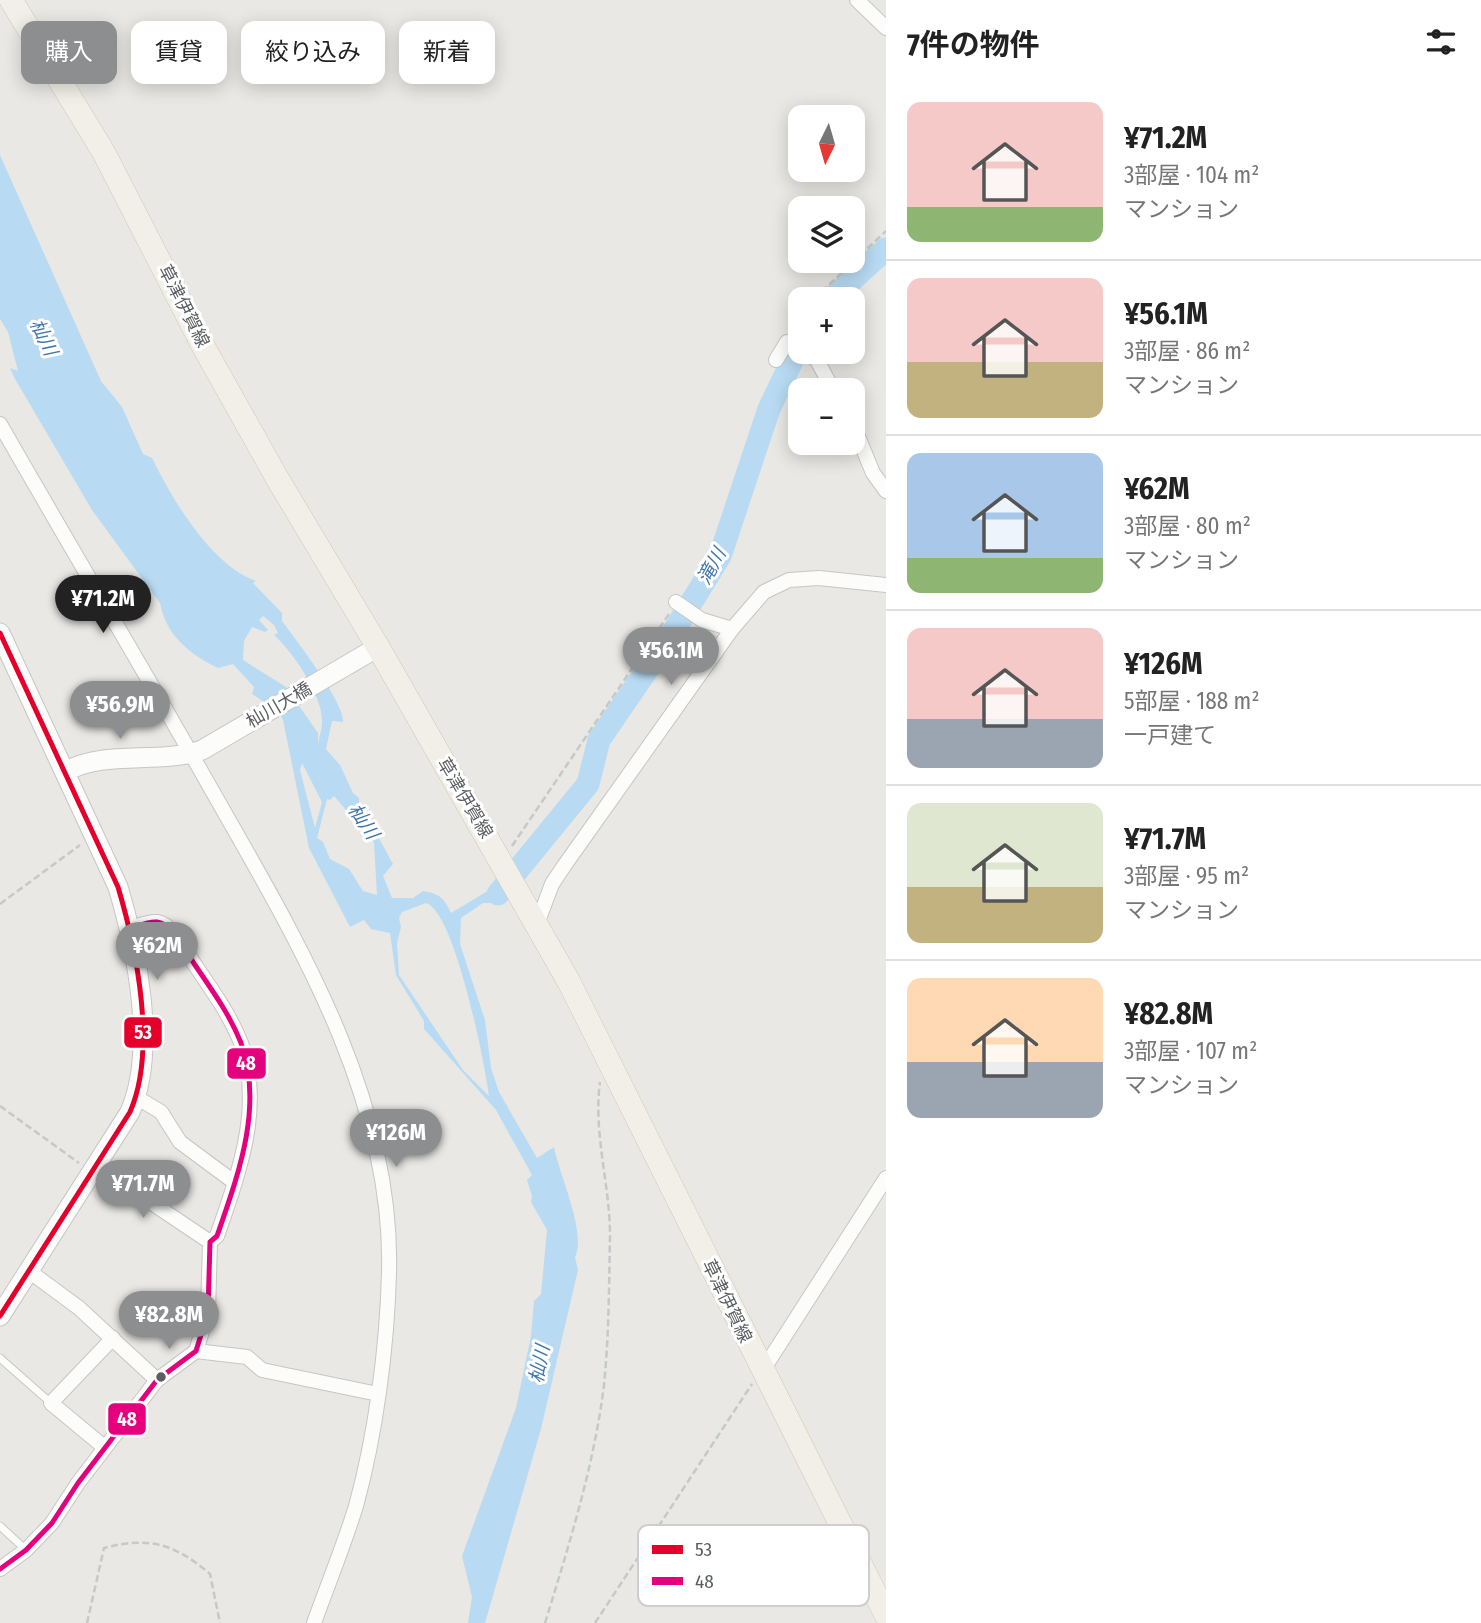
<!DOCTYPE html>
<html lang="ja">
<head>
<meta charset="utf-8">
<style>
	body { margin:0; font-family:"Fira Sans Condensed","Noto Sans JP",sans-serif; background:#f2f2f2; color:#222; height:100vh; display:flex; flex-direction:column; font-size:26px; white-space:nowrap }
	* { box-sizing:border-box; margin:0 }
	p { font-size:23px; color:#767676 }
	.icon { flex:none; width:38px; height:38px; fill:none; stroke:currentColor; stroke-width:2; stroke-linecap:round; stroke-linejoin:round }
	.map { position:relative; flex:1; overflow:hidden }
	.drawer { display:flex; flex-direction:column; background:#fff; width:595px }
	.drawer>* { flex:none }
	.hud { position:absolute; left:21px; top:21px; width:665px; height:63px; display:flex; gap:14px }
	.needle { width:46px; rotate:185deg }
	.buttons { position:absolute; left:788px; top:105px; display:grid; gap:14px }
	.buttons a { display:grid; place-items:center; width:77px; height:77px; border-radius:14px; background:#fff; box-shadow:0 4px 18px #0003; font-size:35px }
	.price { position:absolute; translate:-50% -60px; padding:0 16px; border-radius:24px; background:#8c8e8f; color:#fff; font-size:23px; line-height:46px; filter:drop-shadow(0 2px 4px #0008) }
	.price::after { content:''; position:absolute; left:50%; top:42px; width:21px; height:16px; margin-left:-10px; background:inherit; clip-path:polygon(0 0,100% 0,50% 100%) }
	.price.current { background:#222; color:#fff }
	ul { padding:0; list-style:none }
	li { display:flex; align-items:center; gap:21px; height:175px; padding:0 21px }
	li+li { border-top:2px solid #e0e0e0 }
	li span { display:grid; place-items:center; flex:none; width:196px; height:140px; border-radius:14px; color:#555 }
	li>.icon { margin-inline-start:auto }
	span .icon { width:84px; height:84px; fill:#fffc; stroke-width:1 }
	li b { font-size:30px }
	h2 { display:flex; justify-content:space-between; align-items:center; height:84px; padding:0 21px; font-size:30px }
	.chip { padding:0 24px; border-radius:14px; background:#fff; box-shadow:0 4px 18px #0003; font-size:24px; line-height:63px }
	.chip.current { background:#8c8e8f; color:#fff }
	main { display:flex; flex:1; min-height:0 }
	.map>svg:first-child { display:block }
</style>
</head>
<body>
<main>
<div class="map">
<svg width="886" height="1623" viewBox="0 0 886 1623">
	<rect width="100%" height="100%" fill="#e9e8e4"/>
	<path fill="#b8dbf3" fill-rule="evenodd" d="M0,155L101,381L122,407L143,454L152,458C172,499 211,565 256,581L253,583L282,613V621C294,637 346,705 343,722L332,721L326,749L340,765L353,793L359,798V810L369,820L393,864L383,876L392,898H413L423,891C440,894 444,898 451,913L486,892H496L518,863V875L496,903H483L461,918L460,944L485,1020L491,1068L499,1092L537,1158L554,1147C559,1174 587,1233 575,1257L578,1270L541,1429L485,1623H468L472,1597L462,1556L516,1408L531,1336L534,1301L541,1294L547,1230L531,1202L532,1196L527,1180L532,1175L496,1110L424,1029V1021L396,975L390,933L371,929L364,920L350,927L309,848L283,720L278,711L252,694L254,687L233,664L218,668C189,654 166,635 160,603L92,510L15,379L10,368L18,371L8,332L0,319ZM263,616L274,625L278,633L274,635C293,652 323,696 322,722C322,729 319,737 318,745V733L286,687L243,660L244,641L252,627L265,632L268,630L259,620ZM302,763L322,802L315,828L300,770ZM334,796L353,818L355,814L360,815L374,843L377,895L363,891L349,869L330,859L323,842L317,838L327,799L330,800ZM426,903C455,912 485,1064 489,1096L463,1070L399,975L397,943L401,927L399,918L402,912Z"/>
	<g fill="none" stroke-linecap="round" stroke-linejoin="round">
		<g stroke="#b8dbf3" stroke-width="23">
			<polyline points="831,299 886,249"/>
			<polyline points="498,894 588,784 599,740 675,629 720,556 769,409 800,344"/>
		</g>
		<defs>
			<g id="service">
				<polyline points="0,1358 51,1403"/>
				<polyline points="0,1526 26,1550"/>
			</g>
			<g id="minor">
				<polyline points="857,0 886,28"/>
				<polyline points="805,352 817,360 833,390"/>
				<polyline points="776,360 787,342 800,349"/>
				<polyline points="852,422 873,473 886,491"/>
				<path d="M0,424C69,545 141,665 210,787C294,935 394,1096 389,1273C387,1348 376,1433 356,1506C344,1545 328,1584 314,1623"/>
				<polyline points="676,602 702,620 732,629"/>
				<polyline points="537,924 552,884 564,866 732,629 764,592 789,580 819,578 886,585"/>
				<polyline points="136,1097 161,1112 180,1142 234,1182"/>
				<polyline points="97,1166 210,1242"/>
				<polyline points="29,1271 79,1308 157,1380"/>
				<polyline points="196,1351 247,1357 262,1370 378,1394"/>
				<polyline points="763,1370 886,1178"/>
				<polyline points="104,1447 51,1403 113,1338"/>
				<path d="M0,1569L26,1550L52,1523L78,1483L157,1380L196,1351L208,1312L210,1242L217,1236C238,1175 264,1107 241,1043C230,1015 212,990 195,965C187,953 173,924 157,922C149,921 138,926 131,928"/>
			</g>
			<g id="tertiary">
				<path d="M0,633L118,887C137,951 157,1050 130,1112L0,1316"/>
				<path d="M65,772C104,749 159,765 202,750L378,647"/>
			</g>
			<polyline id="primary" points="11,0 104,153 202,344 277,478 378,647 569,982 886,1615"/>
		</defs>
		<use href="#service" stroke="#c6c6c6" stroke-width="9"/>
		<use href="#minor" stroke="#c6c6c6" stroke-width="16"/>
		<use href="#tertiary" stroke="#c6c6c6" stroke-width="21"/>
		<use href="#primary" stroke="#d0c8b2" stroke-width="24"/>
		<g stroke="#c5c9c7" stroke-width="2.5" stroke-dasharray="7 3.5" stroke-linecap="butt">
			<polyline points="814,299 886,231"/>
			<polyline points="794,330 800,321"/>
			<polyline points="512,846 669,614"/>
			<polyline points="0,904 80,845"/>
			<polyline points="0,1106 79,1163"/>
			<path d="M87,1623L104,1548C149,1536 175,1544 210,1574L220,1623"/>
			<path d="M545,1623C569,1545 594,1466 604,1385C609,1336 609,1285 610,1236C610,1184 593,1133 600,1082"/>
			<polyline points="595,1623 752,1384"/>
		</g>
		<use href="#service" stroke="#fcfcfb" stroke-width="7"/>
		<use href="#minor" stroke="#fcfcfb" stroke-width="14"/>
		<use href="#tertiary" stroke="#fcfcfb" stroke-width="19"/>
		<use href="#primary" stroke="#f1efe7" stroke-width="23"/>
		<defs>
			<path id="bus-1" d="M0,633L118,887C137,951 157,1050 130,1112L0,1316"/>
			<path id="bus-2" d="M0,1569L26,1550L52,1523L78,1483L157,1380L196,1351L208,1312L210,1242L217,1236C238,1175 264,1107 241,1043C230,1015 212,990 195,965C187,953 173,924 157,922C149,921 138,926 131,928"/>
		</defs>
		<use href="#bus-1" stroke="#fff" stroke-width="10"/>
		<use href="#bus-2" stroke="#fff" stroke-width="10"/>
		<use href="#bus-1" stroke="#e4002b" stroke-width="5"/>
		<use href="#bus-2" stroke="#e5007d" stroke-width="5"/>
	</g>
	<circle fill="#5a5d61" stroke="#fff" stroke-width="2.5" cx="161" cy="1377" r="6"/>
	<g text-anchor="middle" stroke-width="6" stroke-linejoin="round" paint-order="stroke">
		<g font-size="18" fill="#5a5d61" stroke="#fff">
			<text transform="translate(184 306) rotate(63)" y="6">草津伊賀線</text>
			<text transform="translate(279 705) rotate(-30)" y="6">杣川大橋</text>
			<text transform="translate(465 798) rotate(59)" y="6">草津伊賀線</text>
			<text transform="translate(727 1301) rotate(64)" y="6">草津伊賀線</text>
		</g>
		<g font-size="19" font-style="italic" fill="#4277ab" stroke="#fff">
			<text transform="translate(44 337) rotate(64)" y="7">杣川</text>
			<text transform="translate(711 566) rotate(-61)" y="7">滝川</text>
			<text transform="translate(364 821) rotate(56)" y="7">杣川</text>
			<text transform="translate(539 1364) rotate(-79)" y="7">杣川</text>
		</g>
	</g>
	<rect x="638" y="1525" width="231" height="81" rx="10" fill="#fff" stroke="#ceced0" stroke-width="2"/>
	<rect x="652" y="1545" width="31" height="9" fill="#e4002b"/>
	<rect x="652" y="1577" width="31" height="8" fill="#e5007d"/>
	<g font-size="19" fill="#5a5d61">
		<text x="695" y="1556">53</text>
		<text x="695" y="1588">48</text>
	</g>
	<g stroke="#fff" stroke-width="2.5">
		<rect x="123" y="1016" width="40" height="33" rx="7" fill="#e4002b"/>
		<rect x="226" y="1047" width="41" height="33" rx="7" fill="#e5007d"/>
		<rect x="107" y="1402" width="40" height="34" rx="7" fill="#e5007d"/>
	</g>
	<g font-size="19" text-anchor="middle" font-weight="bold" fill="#fff">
		<text x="143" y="1039">53</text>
		<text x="246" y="1070">48</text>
		<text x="127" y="1426">48</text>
	</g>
</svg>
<div class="buttons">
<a><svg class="needle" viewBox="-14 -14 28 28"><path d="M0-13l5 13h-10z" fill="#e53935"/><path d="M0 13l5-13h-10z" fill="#767676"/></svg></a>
<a><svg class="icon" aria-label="layers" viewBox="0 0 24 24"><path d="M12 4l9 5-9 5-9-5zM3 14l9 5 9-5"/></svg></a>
<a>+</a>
<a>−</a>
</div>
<b class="price current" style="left:103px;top:635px">¥71.2M</b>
<b class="price" style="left:671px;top:687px">¥56.1M</b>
<b class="price" style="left:120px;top:741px">¥56.9M</b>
<b class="price" style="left:157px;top:982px">¥62M</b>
<b class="price" style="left:396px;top:1169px">¥126M</b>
<b class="price" style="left:143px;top:1220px">¥71.7M</b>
<b class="price" style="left:169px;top:1351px">¥82.8M</b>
<div class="hud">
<a class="chip current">購入</a>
<a class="chip">賃貸</a>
<a class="chip">絞り込み</a>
<a class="chip">新着</a>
</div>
</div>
<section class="drawer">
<h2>7件の物件<svg class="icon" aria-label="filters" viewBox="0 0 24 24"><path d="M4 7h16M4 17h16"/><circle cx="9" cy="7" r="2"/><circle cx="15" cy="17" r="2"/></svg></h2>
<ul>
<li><span style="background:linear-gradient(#f6c9c9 75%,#8fb573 0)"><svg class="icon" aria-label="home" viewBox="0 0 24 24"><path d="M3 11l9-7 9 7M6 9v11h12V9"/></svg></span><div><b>¥71.2M</b><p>3部屋 · 104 m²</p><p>マンション</p></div></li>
<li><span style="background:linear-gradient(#f6c9c9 60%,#c2b280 0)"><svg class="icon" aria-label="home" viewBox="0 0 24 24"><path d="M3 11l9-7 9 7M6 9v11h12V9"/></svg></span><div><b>¥56.1M</b><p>3部屋 · 86 m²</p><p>マンション</p></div></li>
<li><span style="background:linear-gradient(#a9c7e8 75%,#8fb573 0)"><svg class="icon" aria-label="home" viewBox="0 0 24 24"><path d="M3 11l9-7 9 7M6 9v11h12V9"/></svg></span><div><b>¥62M</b><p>3部屋 · 80 m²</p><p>マンション</p></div></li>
<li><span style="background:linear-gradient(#f6c9c9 65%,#9aa5b1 0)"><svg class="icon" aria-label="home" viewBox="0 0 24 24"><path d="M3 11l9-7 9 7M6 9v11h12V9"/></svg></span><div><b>¥126M</b><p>5部屋 · 188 m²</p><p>一戸建て</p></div></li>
<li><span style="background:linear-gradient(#dfe7d0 60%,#c2b280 0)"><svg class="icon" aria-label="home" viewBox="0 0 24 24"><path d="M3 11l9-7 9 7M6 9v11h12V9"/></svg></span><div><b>¥71.7M</b><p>3部屋 · 95 m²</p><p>マンション</p></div></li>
<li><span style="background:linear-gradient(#ffd9b3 60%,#9aa5b1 0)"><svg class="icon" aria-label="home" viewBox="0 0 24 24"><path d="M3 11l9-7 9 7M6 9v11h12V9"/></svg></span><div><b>¥82.8M</b><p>3部屋 · 107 m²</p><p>マンション</p></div></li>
</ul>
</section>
</main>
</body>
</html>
